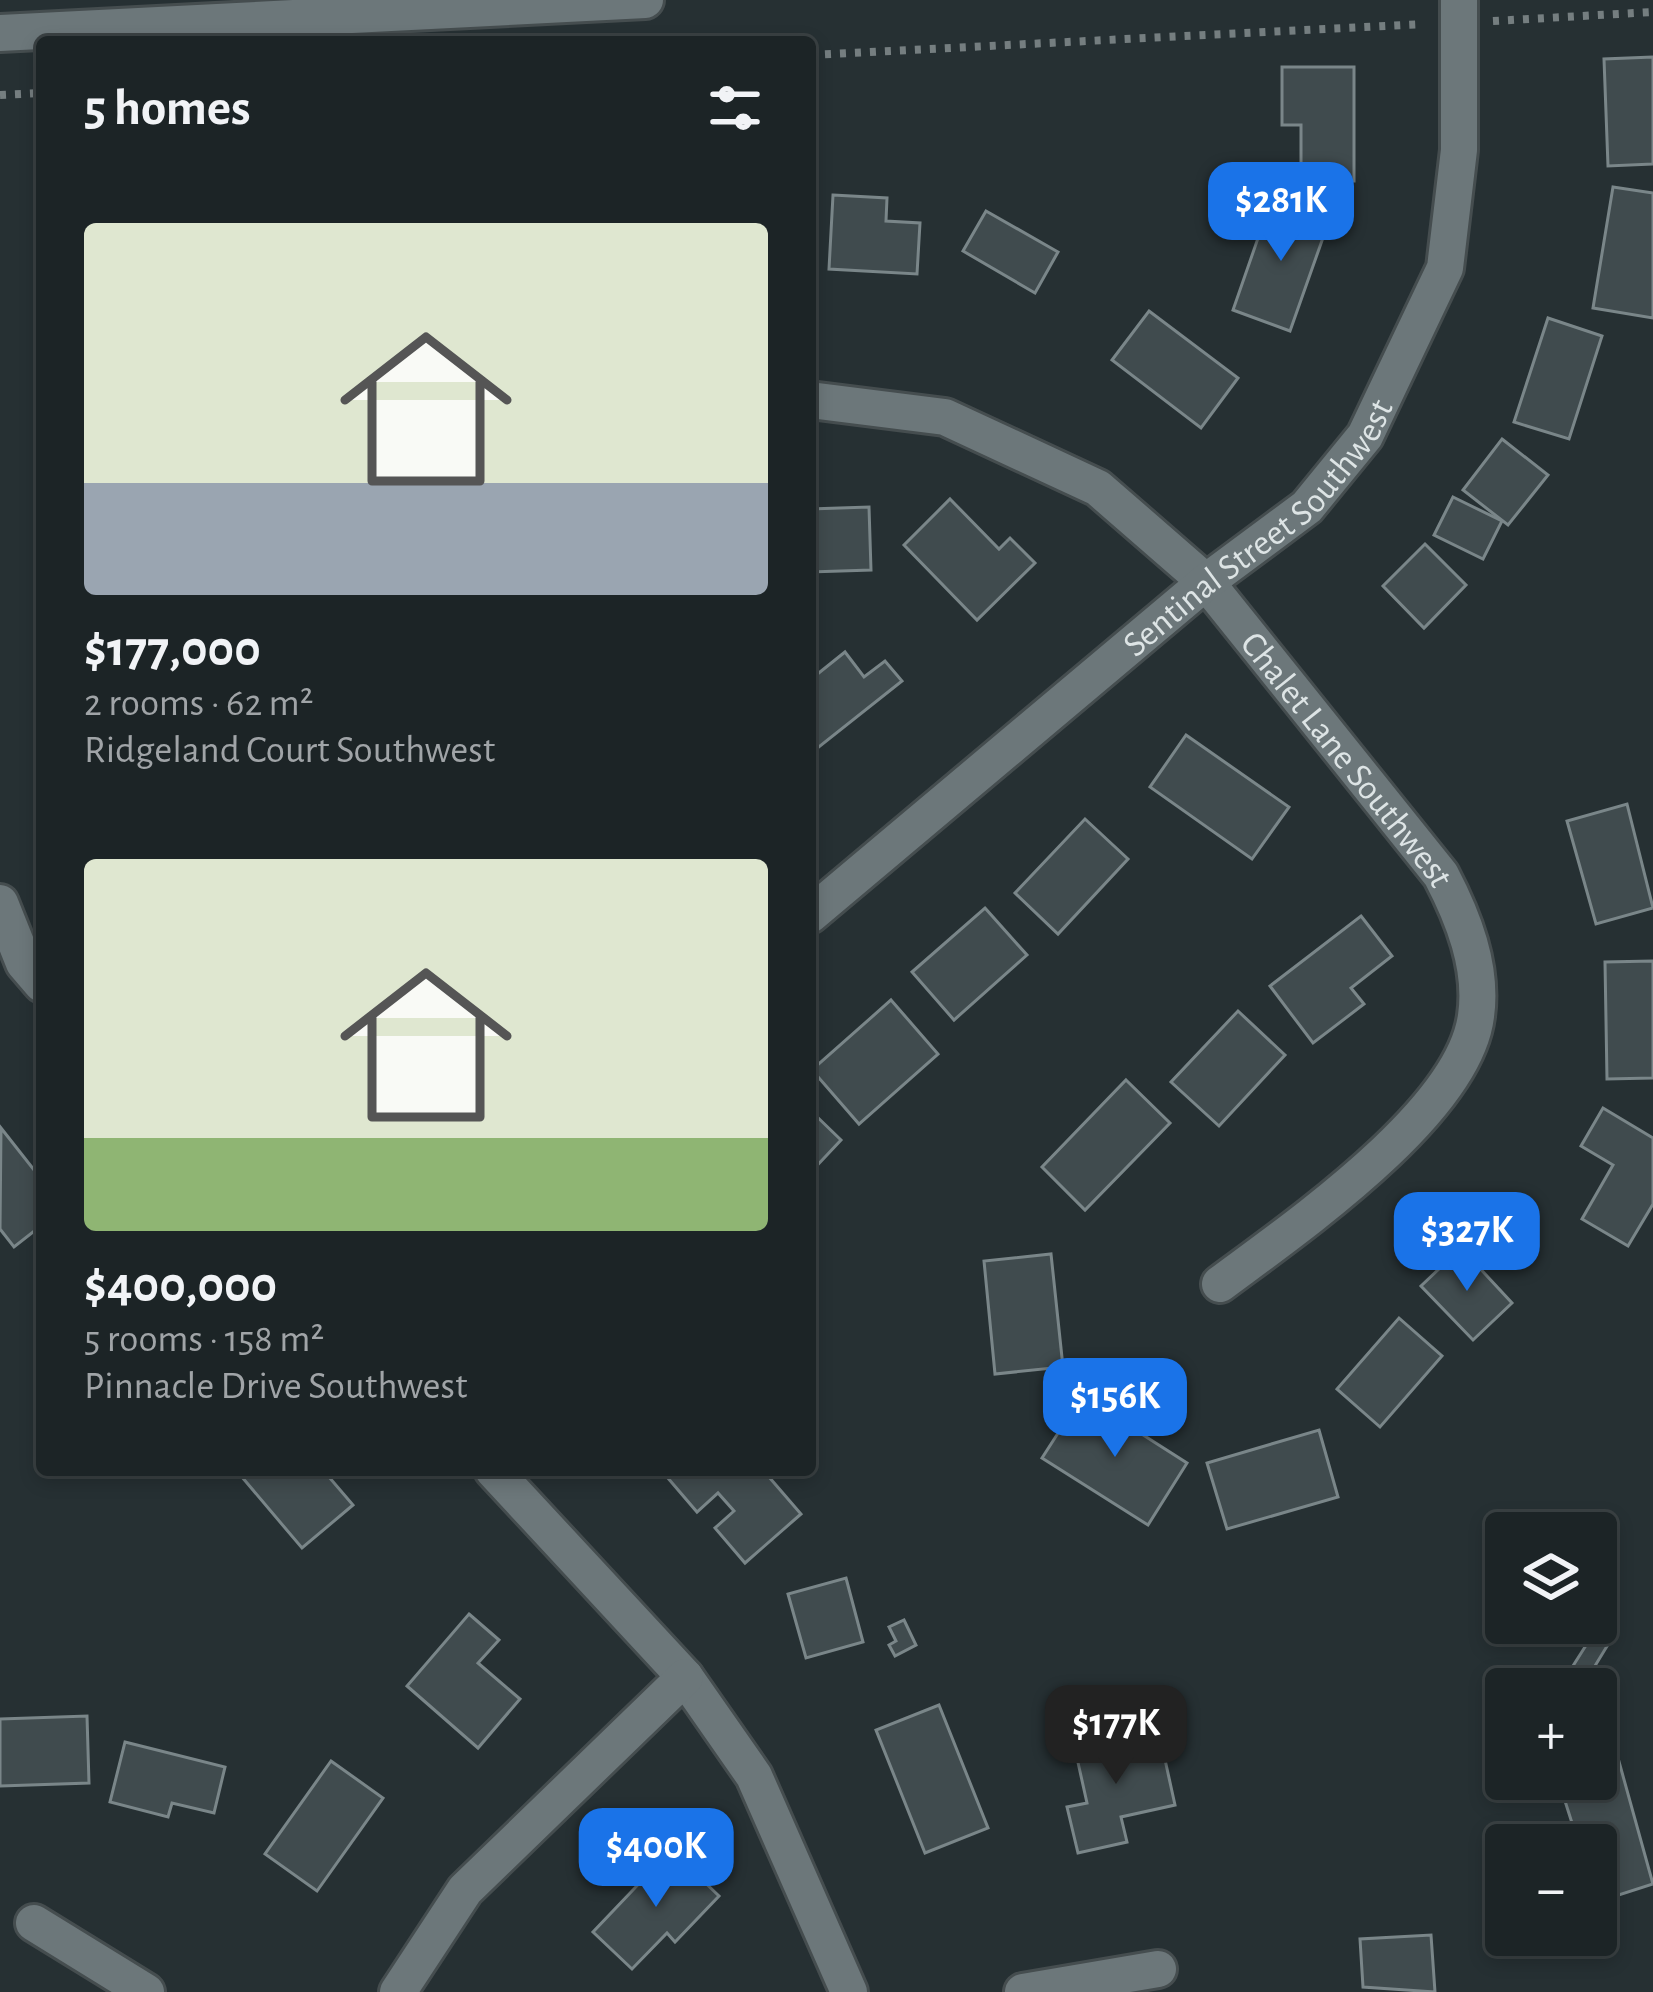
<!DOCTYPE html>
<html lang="en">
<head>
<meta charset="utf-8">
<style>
	body { margin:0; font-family:"Alegreya Sans",sans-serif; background:#252c2e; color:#f1f3f6; height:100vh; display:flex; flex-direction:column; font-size:45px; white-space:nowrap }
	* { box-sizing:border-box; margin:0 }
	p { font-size:39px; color:#a0a4a7 }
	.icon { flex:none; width:66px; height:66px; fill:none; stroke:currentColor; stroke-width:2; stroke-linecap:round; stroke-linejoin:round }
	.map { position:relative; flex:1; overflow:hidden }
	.drawer { position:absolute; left:36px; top:36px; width:780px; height:1440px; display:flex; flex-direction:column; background:#1c2426; border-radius:12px; box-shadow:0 6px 18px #0003,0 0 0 3px #3a4143 }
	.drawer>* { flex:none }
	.buttons { position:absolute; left:1485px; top:1512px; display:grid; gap:24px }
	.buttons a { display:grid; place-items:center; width:132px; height:132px; border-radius:12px; background:#1c2426; box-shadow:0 6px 18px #0003,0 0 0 3px #3a4143; font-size:60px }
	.price { position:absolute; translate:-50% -102px; padding:0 27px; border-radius:24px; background:#1a73e8; color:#fff; font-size:39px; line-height:78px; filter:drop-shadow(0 3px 6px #0008) }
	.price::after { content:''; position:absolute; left:50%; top:72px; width:36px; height:27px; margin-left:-18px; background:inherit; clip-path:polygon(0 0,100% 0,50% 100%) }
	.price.selected { background:#222; color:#fff }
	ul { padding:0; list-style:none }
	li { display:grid; align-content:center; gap:24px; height:636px; padding:0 48px }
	li span { display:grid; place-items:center; height:372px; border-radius:12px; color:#555 }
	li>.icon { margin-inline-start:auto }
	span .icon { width:216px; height:216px; fill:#fffc; stroke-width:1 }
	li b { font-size:51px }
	h2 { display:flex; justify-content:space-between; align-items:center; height:144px; padding:0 48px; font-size:51px }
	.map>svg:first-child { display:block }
</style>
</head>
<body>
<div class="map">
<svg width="1653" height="1992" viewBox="0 0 1653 1992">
	<rect width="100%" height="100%" fill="#263033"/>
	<g fill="#404b4e" stroke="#7a8689" stroke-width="3">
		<polygon points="1653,57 1653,164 1608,166 1604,59"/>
		<polygon points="1282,67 1354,67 1354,181 1301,181 1301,125 1282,125"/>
		<polygon points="1613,187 1653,193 1653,318 1593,308"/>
		<polygon points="833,195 887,198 886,221 920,223 917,274 829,269"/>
		<polygon points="1272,198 1330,218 1290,331 1233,310"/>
		<polygon points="986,211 1058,252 1035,293 963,251"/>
		<polygon points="1149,311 1238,378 1201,428 1112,360"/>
		<polygon points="1548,318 1602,336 1569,439 1514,422"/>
		<polygon points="1502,439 1548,475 1508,525 1463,490"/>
		<polygon points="1453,497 1502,521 1483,559 1434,535"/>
		<polygon points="950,499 999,549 1010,538 1035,563 977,620 904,545"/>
		<polygon points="869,507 871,570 810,572 810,509"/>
		<polygon points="1425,544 1466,585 1424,628 1383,586"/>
		<polygon points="845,652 864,677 885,661 902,681 810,754 810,680"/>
		<polygon points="1186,735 1289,807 1252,859 1150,787"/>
		<polygon points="1627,804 1653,908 1596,924 1567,821"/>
		<polygon points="1085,819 1128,859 1058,934 1015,893"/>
		<polygon points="985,908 1027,955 954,1020 912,972"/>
		<polygon points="1361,916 1392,956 1351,988 1364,1004 1313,1043 1270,986"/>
		<polygon points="1653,961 1653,1078 1607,1079 1605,962"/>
		<polygon points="891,1000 938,1054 859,1124 812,1070"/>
		<polygon points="1238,1011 1285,1055 1219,1126 1171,1082"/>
		<polygon points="1126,1080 1170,1123 1085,1210 1042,1167"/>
		<polygon points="1603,1108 1653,1138 1653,1204 1628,1246 1582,1219 1613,1165 1581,1146"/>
		<polygon points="810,1110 841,1140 810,1173"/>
		<polygon points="1,1128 42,1180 42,1225 14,1247 0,1229"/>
		<polygon points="1461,1248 1512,1303 1473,1340 1421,1286"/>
		<polygon points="1051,1254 1063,1367 995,1374 984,1261"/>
		<polygon points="1399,1318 1442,1356 1380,1427 1337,1389"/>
		<polygon points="1082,1396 1187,1463 1148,1525 1042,1458"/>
		<polygon points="1319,1430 1338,1497 1227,1529 1207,1463"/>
		<polygon points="236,1470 323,1470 353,1505 302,1548"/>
		<polygon points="661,1470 763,1470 801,1514 745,1563 715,1528 734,1511 718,1493 697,1512"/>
		<polygon points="846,1578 863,1642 806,1658 788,1594"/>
		<polygon points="469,1614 499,1640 478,1663 520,1699 478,1748 407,1686"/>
		<polygon points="904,1620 916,1645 895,1656 889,1645 896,1641 889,1627"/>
		<polygon points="1597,1628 1612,1638 1587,1679 1571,1669"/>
		<polygon points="939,1705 988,1828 925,1853 876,1730"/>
		<polygon points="87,1716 89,1783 0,1786 0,1719"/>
		<polygon points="1097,1725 1102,1749 1160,1737 1175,1805 1121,1817 1127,1842 1078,1853 1067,1807 1087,1803 1071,1731"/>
		<polygon points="125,1742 225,1767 214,1813 172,1803 168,1817 110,1802"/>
		<polygon points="1618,1758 1653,1884 1597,1902 1596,1845 1579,1845 1558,1779 1596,1779 1596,1765"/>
		<polygon points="331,1761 383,1798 317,1891 265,1854"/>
		<polygon points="671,1850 719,1896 675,1942 667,1933 632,1969 593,1932"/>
		<polygon points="1431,1935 1435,1992 1363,1987 1360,1939"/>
	</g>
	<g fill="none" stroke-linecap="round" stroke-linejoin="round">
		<defs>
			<g id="minor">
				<polyline points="0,33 645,0"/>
				<path id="s1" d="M810,400L945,417L1098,488L1206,582L1441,875C1463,917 1483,967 1476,1016C1464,1112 1295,1228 1220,1284"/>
				<polyline points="0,903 24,963 42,984"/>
				<path id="s2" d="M810,915L1206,582L1307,507L1365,436L1445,268L1459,150V0"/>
				<polyline points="493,1470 685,1677 754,1776 849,1992"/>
				<polyline points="34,1923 146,1992"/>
				<polyline points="398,1992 465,1890 685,1677"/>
				<polyline points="1023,1992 1158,1969"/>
			</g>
		</defs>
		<use href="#minor" stroke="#454d4f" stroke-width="42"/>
		<g stroke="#757e80" stroke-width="8" stroke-dasharray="6 9" stroke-linecap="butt">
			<polyline points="1493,21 1653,12"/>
			<polyline points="810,55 1424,24"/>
			<polyline points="0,95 42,93"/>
		</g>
		<use href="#minor" stroke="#6c777a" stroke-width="36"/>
	</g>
	<g text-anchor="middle" stroke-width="9" stroke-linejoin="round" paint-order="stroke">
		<g font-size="36" fill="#dde4e5" stroke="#1c2629">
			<text dy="13" stroke="none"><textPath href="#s2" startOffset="594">Sentinal Street Southwest</textPath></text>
			<text dy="13" stroke="none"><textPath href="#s1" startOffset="675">Chalet Lane Southwest</textPath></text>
		</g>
	</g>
</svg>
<div class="buttons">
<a><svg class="icon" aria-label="layers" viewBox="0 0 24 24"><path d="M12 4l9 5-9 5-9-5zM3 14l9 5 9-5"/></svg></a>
<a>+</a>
<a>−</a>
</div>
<b class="price" style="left:1281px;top:264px">$281K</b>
<b class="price" style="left:1467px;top:1294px">$327K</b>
<b class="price" style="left:1115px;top:1460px">$156K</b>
<b class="price selected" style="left:1116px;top:1787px">$177K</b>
<b class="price" style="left:656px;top:1910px">$400K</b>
<section class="drawer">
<h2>5 homes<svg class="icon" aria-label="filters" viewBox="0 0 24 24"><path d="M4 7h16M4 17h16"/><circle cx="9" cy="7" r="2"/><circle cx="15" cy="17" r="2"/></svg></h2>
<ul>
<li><span style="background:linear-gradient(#dfe7d0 70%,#9aa5b1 0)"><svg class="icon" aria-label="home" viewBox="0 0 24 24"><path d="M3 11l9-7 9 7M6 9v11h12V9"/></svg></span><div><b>$177,000</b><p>2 rooms · 62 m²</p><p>Ridgeland Court Southwest</p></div></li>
<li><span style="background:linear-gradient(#dfe7d0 75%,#8fb573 0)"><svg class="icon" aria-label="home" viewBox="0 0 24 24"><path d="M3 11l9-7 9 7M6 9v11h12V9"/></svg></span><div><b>$400,000</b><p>5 rooms · 158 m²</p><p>Pinnacle Drive Southwest</p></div></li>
</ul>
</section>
</div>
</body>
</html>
